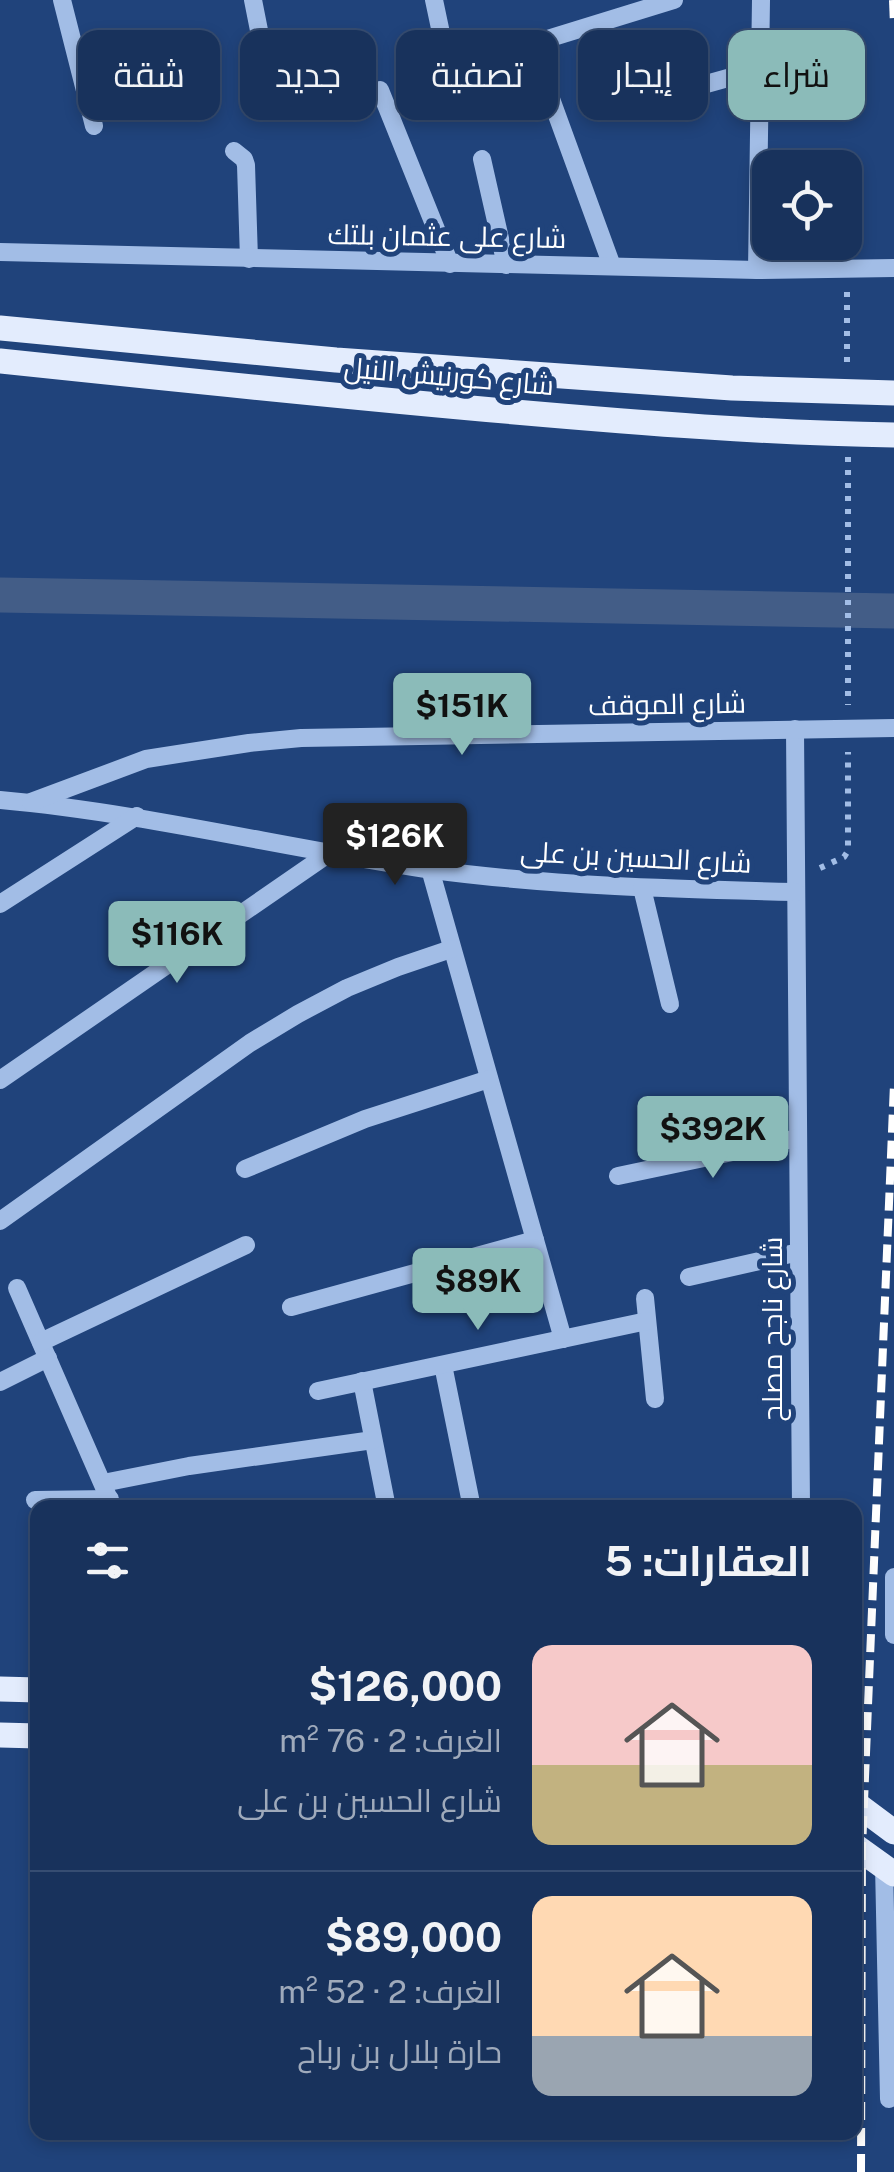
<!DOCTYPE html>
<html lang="ar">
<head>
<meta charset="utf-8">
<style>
	body { margin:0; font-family:"Public Sans",Cairo,sans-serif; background:#253e65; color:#f1f3f6; direction:rtl; height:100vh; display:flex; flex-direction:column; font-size:38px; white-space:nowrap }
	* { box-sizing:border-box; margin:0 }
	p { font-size:32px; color:#9faabb }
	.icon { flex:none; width:55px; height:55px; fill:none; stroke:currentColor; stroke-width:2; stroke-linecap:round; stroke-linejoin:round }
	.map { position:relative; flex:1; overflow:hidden; direction:ltr }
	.panel { position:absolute; left:30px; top:1500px; width:832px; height:640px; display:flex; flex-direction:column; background:#18325c; border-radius:20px; box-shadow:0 5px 15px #0003,0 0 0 2px #364d72; direction:rtl }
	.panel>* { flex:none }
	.banner { position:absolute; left:30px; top:30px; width:835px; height:90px; direction:rtl; display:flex; gap:20px }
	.fabs { position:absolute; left:752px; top:150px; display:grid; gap:20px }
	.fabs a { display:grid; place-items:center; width:110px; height:110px; border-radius:20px; background:#18325c; box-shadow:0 5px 15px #0003,0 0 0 2px #364d72; font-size:50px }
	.price { position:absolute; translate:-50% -85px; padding:0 22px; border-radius:10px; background:#8bbbb9; color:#111; font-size:32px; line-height:65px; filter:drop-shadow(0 2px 5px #0008) }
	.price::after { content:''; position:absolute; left:50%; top:60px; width:30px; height:22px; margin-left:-15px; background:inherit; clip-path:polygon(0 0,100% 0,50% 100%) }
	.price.selected { background:#222; color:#fff }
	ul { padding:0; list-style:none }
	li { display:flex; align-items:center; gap:30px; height:250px; padding:0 50px }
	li+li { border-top:2px solid #364d72 }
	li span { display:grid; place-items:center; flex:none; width:280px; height:200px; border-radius:20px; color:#555 }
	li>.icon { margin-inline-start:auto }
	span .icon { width:120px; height:120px; fill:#fffc; stroke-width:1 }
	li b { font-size:42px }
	h2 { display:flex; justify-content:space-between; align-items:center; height:120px; padding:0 50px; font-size:42px }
	.pill { padding:0 35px; border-radius:20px; background:#18325c; box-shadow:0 5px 15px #0003,0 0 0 2px #364d72; font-size:35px; line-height:90px }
	.pill.selected { background:#8bbbb9; color:#111 }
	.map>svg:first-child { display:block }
</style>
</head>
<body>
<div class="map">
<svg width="894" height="2172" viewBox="0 0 894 2172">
	<rect width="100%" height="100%" fill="#20437b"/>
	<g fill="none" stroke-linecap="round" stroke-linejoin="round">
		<polyline stroke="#435d87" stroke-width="35" points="0,595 894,611"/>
		<g stroke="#a2bde6" stroke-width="6" stroke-dasharray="5 8" stroke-linecap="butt">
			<polyline points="847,292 847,365"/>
			<polyline points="848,457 848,705"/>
			<polyline points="820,868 844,857 848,851 848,752"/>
		</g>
		<g stroke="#a2bde6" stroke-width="18">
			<polyline points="62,0 94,126"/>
			<polyline points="253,0 271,91"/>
			<polyline points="434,0 445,52 450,59 456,60 531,44 674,0"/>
			<polyline points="531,44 612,266"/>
			<polyline points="380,90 450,264"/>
			<polyline points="86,93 185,67"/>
			<polyline points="624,107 760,69"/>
			<polyline points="234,151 244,159 246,165 249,259"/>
			<polyline points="482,159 506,265"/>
			<polyline points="0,252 757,270 894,268"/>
			<polyline points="757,270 761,0"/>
			<polyline points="795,729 801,1508"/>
			<path d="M0,800C144,813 284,848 426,869C549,886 672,889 796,892"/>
			<polyline points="31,802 146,759 249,743 301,738 894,728"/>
			<polyline points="430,869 563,1339"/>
			<polyline points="642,888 670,1004"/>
			<polyline points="0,904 137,816"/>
			<polyline points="0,1080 328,854"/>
			<polyline points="245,1169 365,1119 489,1079"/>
			<polyline points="618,1176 798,1138"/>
			<polyline points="0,1221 250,1043 298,1014 347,988 398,967 451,949"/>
			<polyline points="689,1277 799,1252"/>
			<polyline points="17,1288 113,1508"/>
			<polyline points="645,1298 655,1399"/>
			<polyline points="291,1307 535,1240"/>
			<polyline points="41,1342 246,1245"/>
			<polyline points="443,1365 472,1508"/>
			<polyline points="362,1381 387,1508"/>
			<polyline points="0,1382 48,1358"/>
			<polyline points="318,1391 647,1321"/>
			<polyline points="103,1483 189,1466 373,1440"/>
			<polyline points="35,1500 110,1499"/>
			<polyline points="894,1577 894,1635"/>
			<polyline points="884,1865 889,2099"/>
		</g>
		<g stroke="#e3ecfd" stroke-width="25">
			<polyline points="0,328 336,360 732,388 894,393"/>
			<path d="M0,361C171,379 343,397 515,412C641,423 767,433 894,435"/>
			<polyline points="0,1689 38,1690"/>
			<polyline points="0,1735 38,1736"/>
			<polyline points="855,1803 894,1832"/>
			<polyline points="855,1846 894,1874"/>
		</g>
		<g stroke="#fff" stroke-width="8" stroke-dasharray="18 8" stroke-linecap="butt">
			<polyline points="893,0 894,25"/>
			<polyline points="861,2172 862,1849 894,1084"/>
		</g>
	</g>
	<g text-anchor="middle" stroke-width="10" stroke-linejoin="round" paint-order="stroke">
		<g font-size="28" fill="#fff" stroke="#20437b">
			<text transform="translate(447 236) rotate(1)" y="10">شارع على عثمان بلتك</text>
			<text transform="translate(449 376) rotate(5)" y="10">شارع كورنيش النيل</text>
			<text transform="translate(667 704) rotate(-1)" y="10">شارع الموقف</text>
			<text transform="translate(636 857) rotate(3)" y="10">شارع الحسين بن على</text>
			<text transform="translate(772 1329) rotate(-90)" y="10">شارع ناجح مصلح</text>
		</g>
	</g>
</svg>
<div class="fabs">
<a><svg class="icon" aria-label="locate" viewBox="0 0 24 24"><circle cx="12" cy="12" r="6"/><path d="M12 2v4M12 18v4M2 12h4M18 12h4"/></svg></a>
</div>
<b class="price" style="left:462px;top:758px">$151K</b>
<b class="price selected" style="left:395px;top:888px">$126K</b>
<b class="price" style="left:177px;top:986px">$116K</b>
<b class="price" style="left:713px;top:1181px">$392K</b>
<b class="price" style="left:478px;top:1333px">$89K</b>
<div class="banner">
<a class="pill selected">شراء</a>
<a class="pill">إيجار</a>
<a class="pill">تصفية</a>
<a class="pill">جديد</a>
<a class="pill">شقة</a>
</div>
<section class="panel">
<h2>العقارات: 5<svg class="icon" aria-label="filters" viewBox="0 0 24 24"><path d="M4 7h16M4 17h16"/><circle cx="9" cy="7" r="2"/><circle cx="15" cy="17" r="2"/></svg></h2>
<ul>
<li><span style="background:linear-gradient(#f6c9c9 60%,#c2b280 0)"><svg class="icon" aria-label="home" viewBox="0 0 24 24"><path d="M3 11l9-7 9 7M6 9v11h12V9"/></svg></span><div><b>$126,000</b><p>الغرف: 2 · 76 m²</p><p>شارع الحسين بن على</p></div></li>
<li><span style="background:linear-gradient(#ffd9b3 70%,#9aa5b1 0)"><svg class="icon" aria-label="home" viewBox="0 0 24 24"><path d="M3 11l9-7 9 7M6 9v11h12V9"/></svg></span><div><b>$89,000</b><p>الغرف: 2 · 52 m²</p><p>حارة بلال بن رباح</p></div></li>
</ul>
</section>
</div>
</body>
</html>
